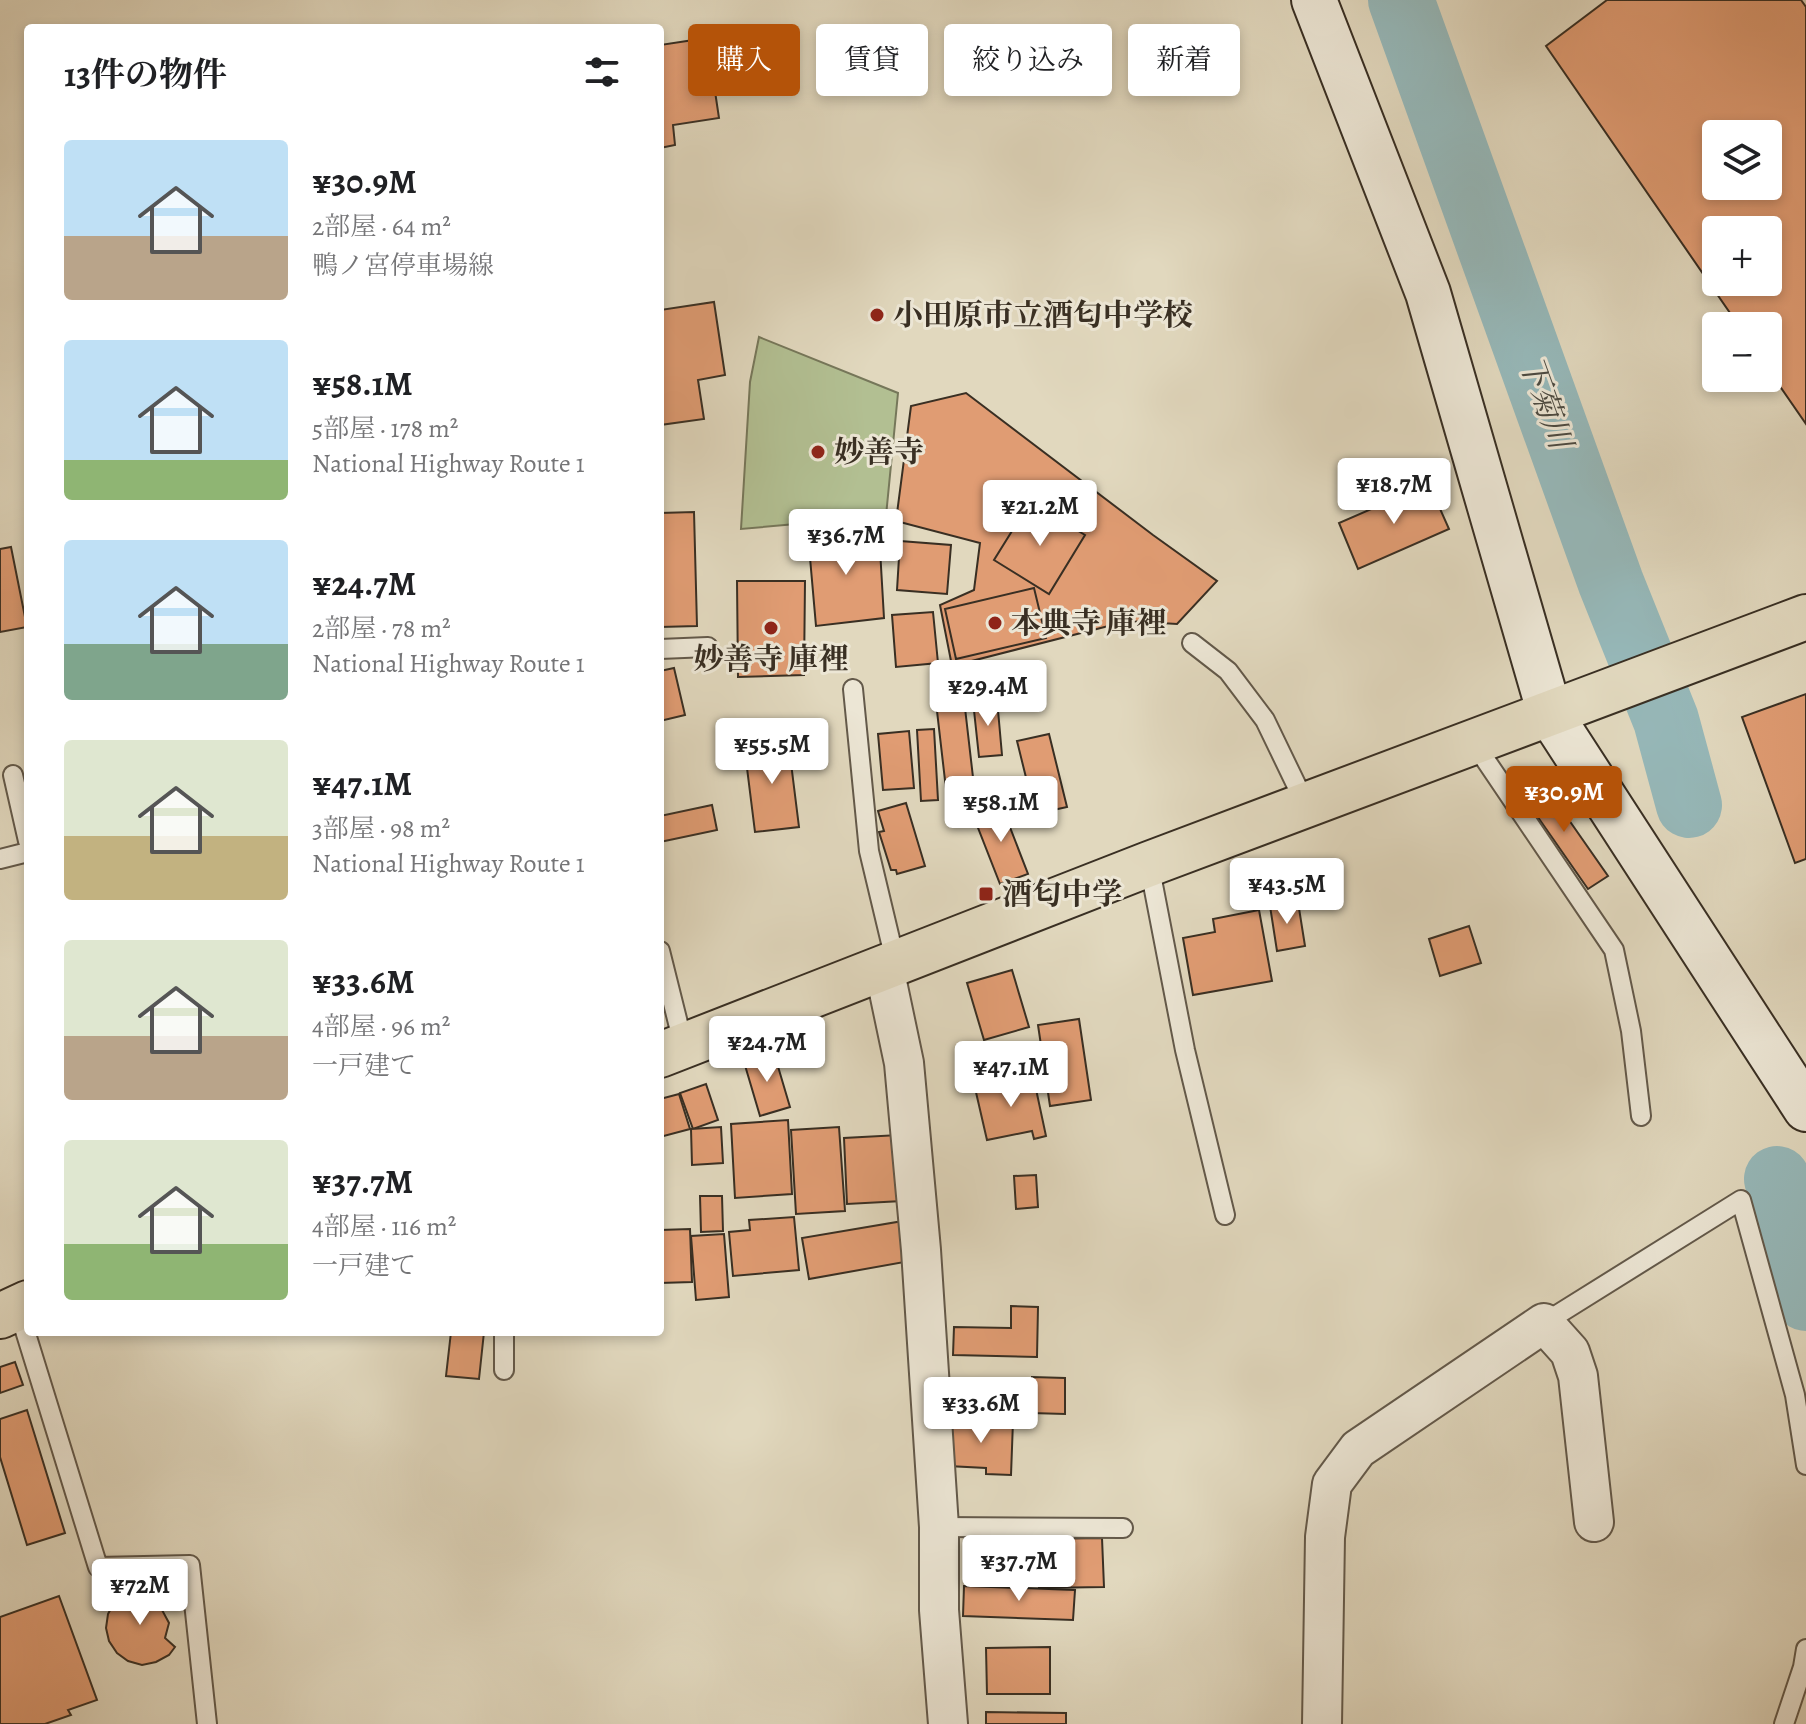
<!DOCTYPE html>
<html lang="ja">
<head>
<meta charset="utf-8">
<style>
	body { margin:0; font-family:Alegreya,"Noto Serif JP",serif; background:#f2f2f2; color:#202124; height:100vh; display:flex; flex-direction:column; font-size:30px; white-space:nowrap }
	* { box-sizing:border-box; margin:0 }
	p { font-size:26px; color:#757577 }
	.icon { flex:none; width:44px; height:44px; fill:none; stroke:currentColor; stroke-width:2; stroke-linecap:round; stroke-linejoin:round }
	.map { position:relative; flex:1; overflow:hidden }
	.panel { position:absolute; left:24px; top:24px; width:640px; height:1312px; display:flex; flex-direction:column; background:#fff; border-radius:8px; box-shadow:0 4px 12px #0003 }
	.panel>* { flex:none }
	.hud { position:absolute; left:688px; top:24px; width:760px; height:72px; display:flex; gap:16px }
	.controls { position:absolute; left:1702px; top:120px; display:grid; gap:16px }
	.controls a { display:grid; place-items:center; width:80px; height:80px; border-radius:8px; background:#fff; box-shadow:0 4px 12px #0003; font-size:40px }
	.price { position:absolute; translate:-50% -68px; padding:0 18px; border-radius:8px; background:#fff; color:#222; font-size:26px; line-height:52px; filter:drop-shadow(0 2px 4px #0008) }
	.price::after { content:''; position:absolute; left:50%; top:48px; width:24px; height:18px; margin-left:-12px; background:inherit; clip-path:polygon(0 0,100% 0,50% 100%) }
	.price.current { background:#b45309; color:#fff }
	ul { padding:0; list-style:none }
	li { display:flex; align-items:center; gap:24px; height:200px; padding:0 40px }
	li span { display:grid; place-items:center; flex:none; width:224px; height:160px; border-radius:8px; color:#555 }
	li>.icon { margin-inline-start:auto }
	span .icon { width:96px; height:96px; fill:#fffc; stroke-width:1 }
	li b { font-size:34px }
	h2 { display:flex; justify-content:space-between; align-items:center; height:96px; padding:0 40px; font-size:34px }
	.tag { padding:0 28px; border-radius:8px; background:#fff; box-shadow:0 4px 12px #0003; font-size:28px; line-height:72px }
	.tag.current { background:#b45309; color:#fff }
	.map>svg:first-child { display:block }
</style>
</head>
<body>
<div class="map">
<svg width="1806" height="1724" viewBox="0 0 1806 1724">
	<rect width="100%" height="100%" fill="#e1d8be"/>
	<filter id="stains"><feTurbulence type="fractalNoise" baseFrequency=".0025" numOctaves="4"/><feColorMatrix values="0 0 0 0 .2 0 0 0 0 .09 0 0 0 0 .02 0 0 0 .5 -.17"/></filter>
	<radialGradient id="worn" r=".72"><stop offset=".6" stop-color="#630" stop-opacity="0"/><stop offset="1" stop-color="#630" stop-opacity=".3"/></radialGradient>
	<polygon fill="#b2bf92" stroke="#76775a" stroke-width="2" points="759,337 898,393 886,516 741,529 750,382"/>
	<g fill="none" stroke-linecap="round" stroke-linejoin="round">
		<g stroke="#96b8b9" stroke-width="66">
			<polyline points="1401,0 1611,583 1666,720 1689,805"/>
			<polyline points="1777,1179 1806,1298"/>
		</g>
	</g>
	<g fill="#e09c73" stroke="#392f23" stroke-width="2" fill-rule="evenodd">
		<path d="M1607,0H1801L1806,7V424L1768,369V326H1739L1546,46ZM1716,134H1768V186H1716ZM1716,230H1768V282H1716Z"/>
		<polygon points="707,38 719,118 673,125 675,145 660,148 660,45"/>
		<polygon points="714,302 725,375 698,380 704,419 660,425 660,310"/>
		<polygon points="966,393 1153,535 1217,581 1177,624 1128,621 952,666 940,605 974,590 980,543 896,521 911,406"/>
		<polygon points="1429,484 1449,529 1358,569 1339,523"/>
		<polygon points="1030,502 1085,535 1049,594 994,560"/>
		<polygon points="694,512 697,626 660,627 660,513"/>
		<polygon points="879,532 884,618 816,626 808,535"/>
		<polygon points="900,541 951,545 947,594 897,590"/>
		<polygon points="11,547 27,627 0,632 0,549"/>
		<polygon points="737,581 805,581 804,675 738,677"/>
		<polygon points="1034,588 1046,638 956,659 945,609"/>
		<polygon points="933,612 938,663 896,667 892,615"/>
		<polygon points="674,668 685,715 660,721 660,671"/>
		<polygon points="962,682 977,812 949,815 934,685"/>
		<polygon points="1806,694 1806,859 1795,863 1742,717"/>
		<polygon points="997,699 1002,755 979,757 973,701"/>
		<polygon points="934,729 938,800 921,801 917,730"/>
		<polygon points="909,731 914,788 883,790 878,734"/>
		<polygon points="1049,734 1067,807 1035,814 1017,741"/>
		<polygon points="788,739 799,827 755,832 744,744"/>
		<polygon points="1541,780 1608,876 1588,889 1521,793"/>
		<polygon points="906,803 925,866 897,874 896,870 891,870 879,832 884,831 878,811"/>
		<polygon points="1001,804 1028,874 1000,884 973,815"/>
		<polygon points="712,805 717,830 660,842 660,816"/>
		<polygon points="1298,902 1305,946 1277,951 1270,906"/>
		<polygon points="1259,910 1272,981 1193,995 1183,938 1215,932 1213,919"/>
		<polygon points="1469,926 1481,963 1440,976 1429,939"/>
		<polygon points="1012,970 1029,1027 984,1040 967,983"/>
		<polygon points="1079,1019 1091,1100 1050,1106 1038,1025"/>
		<polygon points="774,1053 790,1107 760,1116 744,1062"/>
		<polygon points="1033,1075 1046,1136 1034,1139 1032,1131 987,1140 975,1088"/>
		<polygon points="706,1084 718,1120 693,1129 680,1093"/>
		<polygon points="679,1094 690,1129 660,1137 660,1099"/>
		<polygon points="788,1120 792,1194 735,1198 731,1124"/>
		<polygon points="721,1127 723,1163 692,1165 691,1129"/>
		<polygon points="839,1127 845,1211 796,1214 791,1130"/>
		<polygon points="899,1135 902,1201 847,1204 844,1138"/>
		<polygon points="1036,1175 1038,1207 1016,1209 1014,1176"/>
		<polygon points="700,1196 722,1196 723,1231 701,1232"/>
		<polygon points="794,1217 799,1270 733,1276 729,1232 750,1230 749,1220"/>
		<polygon points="903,1221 910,1261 809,1279 802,1238"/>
		<polygon points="690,1229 692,1282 660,1283 660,1230"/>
		<polygon points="724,1234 729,1297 696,1300 691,1236"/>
		<polygon points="1011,1306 1038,1307 1037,1357 953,1355 954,1327 1011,1328"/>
		<polygon points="451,1332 484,1332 479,1379 446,1376"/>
		<polygon points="15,1362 23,1385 0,1393 0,1367"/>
		<polygon points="1032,1377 1065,1378 1065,1414 1031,1413"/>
		<polygon points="27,1410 65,1533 27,1545 0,1457 0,1419"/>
		<polygon points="949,1419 1013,1421 1011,1475 986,1474 986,1468 948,1466"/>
		<polygon points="1102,1538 1104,1587 1039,1588 1038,1539"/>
		<polygon points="1023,1546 1023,1583 980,1583 980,1547"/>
		<polygon points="964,1586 1075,1590 1073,1620 963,1616"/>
		<polygon points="143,1589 158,1591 171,1600 162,1610 169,1623 165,1638 175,1647 169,1655 156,1662 142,1665 128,1661 117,1653 109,1641 106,1628 108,1614 115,1601 128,1593"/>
		<polygon points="59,1596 97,1700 68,1710 71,1715 45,1724 0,1724 0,1617"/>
		<polygon points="1050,1647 1050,1694 987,1694 986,1648"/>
		<polygon points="986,1712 1066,1713 1066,1724 986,1724"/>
	</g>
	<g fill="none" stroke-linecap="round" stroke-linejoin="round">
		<defs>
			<g id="lane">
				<polyline points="1192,643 1228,671 1265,720 1306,805"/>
				<polyline points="660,649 708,647"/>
				<polyline points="853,689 869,851 896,964"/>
				<polyline points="1474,743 1614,950 1631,1031 1641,1116"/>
				<polyline points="13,775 28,841"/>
				<polyline points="0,859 28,852"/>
				<polyline points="1149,864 1185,1050 1225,1215"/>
				<polyline points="660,951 684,1047"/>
				<polyline points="18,1308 98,1567 190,1565 207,1724"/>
				<polyline points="1544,1323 1741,1200 1795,1395 1806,1465"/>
				<polyline points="504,1332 504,1370"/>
				<polyline points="939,1527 1123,1528"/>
				<polyline points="1784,1724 1803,1667 1806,1649"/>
			</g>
			<g id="street">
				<polyline points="884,968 904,1063 921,1250 939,1527 939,1610 948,1724"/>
				<polyline points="1322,1724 1325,1537 1332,1484 1358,1449 1544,1323 1570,1352 1578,1376 1594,1522"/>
			</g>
			<polyline id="secondary" points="1314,0 1428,293 1550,714 1806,1109"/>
			<g id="highway">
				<polyline points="660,1055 1149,864 1806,617"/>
				<polyline points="0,1316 28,1303"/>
			</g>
		</defs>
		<use href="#lane" stroke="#63594a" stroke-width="22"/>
		<use href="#street" stroke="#63594a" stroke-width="42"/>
		<use href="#secondary" stroke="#392f23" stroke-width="48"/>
		<use href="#highway" stroke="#392f23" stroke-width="48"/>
		<use href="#lane" stroke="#ece6d5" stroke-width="18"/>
		<use href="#street" stroke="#ece6d5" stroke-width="38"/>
		<use href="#secondary" stroke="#ece6d5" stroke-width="44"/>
		<use href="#highway" stroke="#e1d8be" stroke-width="44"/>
	</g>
	<g fill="#8f2418" stroke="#ece6d5" stroke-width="3">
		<circle cx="877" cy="315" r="8"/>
		<circle cx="818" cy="452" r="8"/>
		<circle cx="995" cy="623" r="8"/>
		<circle cx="771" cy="628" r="8"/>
		<rect x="978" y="886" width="16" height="16" rx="4"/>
	</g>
	<g text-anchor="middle" stroke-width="6" stroke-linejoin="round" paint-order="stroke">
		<g font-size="30" font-weight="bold" fill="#392f23" stroke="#ece6d5" text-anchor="start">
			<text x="893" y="325">小田原市立酒匂中学校</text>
			<text x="834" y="462">妙善寺</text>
			<text x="1011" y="633">本典寺 庫裡</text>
			<text x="771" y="669" text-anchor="middle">妙善寺 庫裡</text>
			<text x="1002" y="904">酒匂中学</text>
		</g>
		<g font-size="32" font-style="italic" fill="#4c4a41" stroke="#ece6d5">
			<text transform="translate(1546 402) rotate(70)" y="11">下菊川</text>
		</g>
	</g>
	<rect width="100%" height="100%" filter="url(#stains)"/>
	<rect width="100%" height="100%" fill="url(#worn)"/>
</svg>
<div class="controls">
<a><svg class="icon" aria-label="layers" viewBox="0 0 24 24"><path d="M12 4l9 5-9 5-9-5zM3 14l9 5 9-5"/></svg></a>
<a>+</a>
<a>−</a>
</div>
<b class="price" style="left:1394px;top:526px">¥18.7M</b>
<b class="price" style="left:1040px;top:548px">¥21.2M</b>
<b class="price" style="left:846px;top:577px">¥36.7M</b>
<b class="price" style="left:988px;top:728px">¥29.4M</b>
<b class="price" style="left:772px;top:786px">¥55.5M</b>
<b class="price current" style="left:1564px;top:834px">¥30.9M</b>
<b class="price" style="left:1001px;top:844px">¥58.1M</b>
<b class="price" style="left:1287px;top:926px">¥43.5M</b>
<b class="price" style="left:767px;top:1084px">¥24.7M</b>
<b class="price" style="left:1011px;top:1109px">¥47.1M</b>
<b class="price" style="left:981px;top:1445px">¥33.6M</b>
<b class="price" style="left:1019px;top:1603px">¥37.7M</b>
<b class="price" style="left:140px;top:1627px">¥72M</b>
<div class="hud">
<a class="tag current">購入</a>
<a class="tag">賃貸</a>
<a class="tag">絞り込み</a>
<a class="tag">新着</a>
</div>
<section class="panel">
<h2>13件の物件<svg class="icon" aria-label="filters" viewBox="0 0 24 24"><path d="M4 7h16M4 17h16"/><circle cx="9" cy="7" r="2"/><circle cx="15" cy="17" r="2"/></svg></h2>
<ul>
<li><span style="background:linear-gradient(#bfe0f5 60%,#b9a48a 0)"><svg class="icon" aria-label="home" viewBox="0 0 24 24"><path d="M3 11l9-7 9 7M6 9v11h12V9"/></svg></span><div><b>¥30.9M</b><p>2部屋 · 64 m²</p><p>鴨ノ宮停車場線</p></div></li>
<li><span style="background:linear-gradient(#bfe0f5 75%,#8fb573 0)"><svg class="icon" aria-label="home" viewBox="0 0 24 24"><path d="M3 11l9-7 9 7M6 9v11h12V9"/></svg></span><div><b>¥58.1M</b><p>5部屋 · 178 m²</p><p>National Highway Route 1</p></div></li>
<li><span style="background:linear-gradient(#bfe0f5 65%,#7fa58c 0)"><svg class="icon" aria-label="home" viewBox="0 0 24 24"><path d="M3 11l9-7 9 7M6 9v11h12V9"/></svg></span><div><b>¥24.7M</b><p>2部屋 · 78 m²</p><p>National Highway Route 1</p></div></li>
<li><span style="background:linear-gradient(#dfe7d0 60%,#c2b280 0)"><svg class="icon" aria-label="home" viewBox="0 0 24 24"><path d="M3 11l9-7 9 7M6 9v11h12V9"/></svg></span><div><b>¥47.1M</b><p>3部屋 · 98 m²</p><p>National Highway Route 1</p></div></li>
<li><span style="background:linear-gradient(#dfe7d0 60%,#b9a48a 0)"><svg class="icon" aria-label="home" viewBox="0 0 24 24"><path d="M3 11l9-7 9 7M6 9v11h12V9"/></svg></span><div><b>¥33.6M</b><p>4部屋 · 96 m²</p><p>一戸建て</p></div></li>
<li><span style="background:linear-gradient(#dfe7d0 65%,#8fb573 0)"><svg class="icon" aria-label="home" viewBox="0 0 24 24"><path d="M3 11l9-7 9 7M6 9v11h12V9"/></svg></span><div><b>¥37.7M</b><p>4部屋 · 116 m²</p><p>一戸建て</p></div></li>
</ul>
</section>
</div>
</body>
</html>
